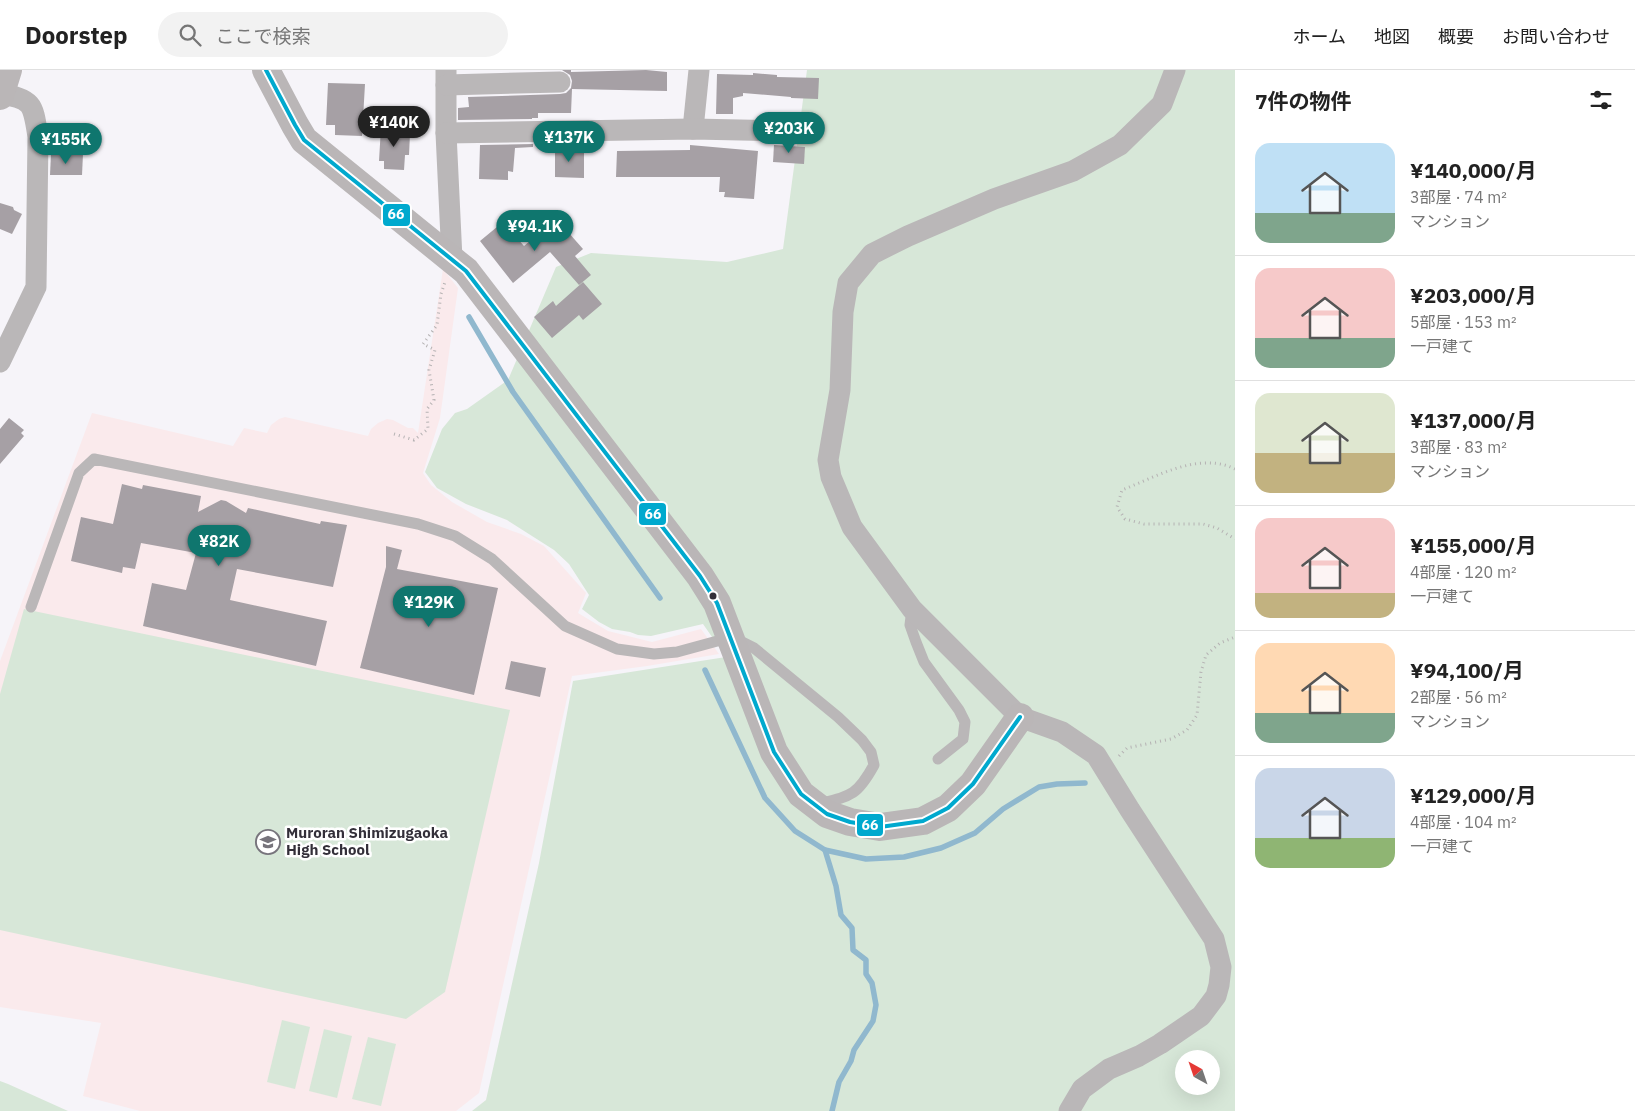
<!DOCTYPE html>
<html lang="ja">
<head>
<meta charset="utf-8">
<style>
	body { margin:0; font-family:"IBM Plex Sans","Noto Sans JP",sans-serif; background:#f2f2f2; color:#222; height:100vh; display:flex; flex-direction:column; font-size:19px; white-space:nowrap }
	* { box-sizing:border-box; margin:0 }
	p { font-size:16px; color:#767676 }
	.icon { flex:none; width:28px; height:28px; fill:none; stroke:currentColor; stroke-width:2; stroke-linecap:round; stroke-linejoin:round }
	.map { position:relative; flex:1; overflow:hidden }
	.sheet { display:flex; flex-direction:column; background:#fff; width:400px }
	.sheet>* { flex:none }
	.needle { width:32px; rotate:320deg }
	.fabs { position:absolute; left:1175px; top:980px; display:grid; gap:10px }
	.fabs a { display:grid; place-items:center; width:45px; height:45px; border-radius:50%; background:#fff; box-shadow:0 5px 20px #0002; font-size:25px }
	.price { position:absolute; translate:-50% -42px; padding:0 11px; border-radius:18px; background:#0f766e; color:#fff; font-size:16px; line-height:32px; filter:drop-shadow(0 1px 2px #0008) }
	.price::after { content:''; position:absolute; left:50%; top:30px; width:15px; height:11px; margin-left:-8px; background:inherit; clip-path:polygon(0 0,100% 0,50% 100%) }
	.price.current { background:#222; color:#fff }
	ul { padding:0; list-style:none }
	li { display:flex; align-items:center; gap:15px; height:125px; padding:0 20px }
	li+li { border-top:1px solid #e0e0e0 }
	li span { display:grid; place-items:center; flex:none; width:140px; height:100px; border-radius:15px; color:#555 }
	li>.icon { margin-inline-start:auto }
	span .icon { width:60px; height:60px; fill:#fffc; stroke-width:1 }
	li b { font-size:21px }
	h2 { display:flex; justify-content:space-between; align-items:center; height:60px; padding:0 20px; font-size:21px }
	header { display:flex; align-items:center; gap:30px; box-sizing:border-box; height:70px; padding:0 25px; background:#fff; border-bottom:1px solid #e0e0e0 }
	header strong { font-size:24px }
	nav { display:flex; gap:28px; margin-inline-start:auto; font-size:18px }
	.search { width:350px; height:45px; background:#f2f2f2; display:flex; align-items:center; gap:12px; box-sizing:border-box; padding:0 18px; border-radius:28px; color:#767676; font-size:19px }
	main { display:flex; flex:1; min-height:0 }
	.map>svg:first-child { display:block }
</style>
</head>
<body>
<header>
<strong>Doorstep</strong>
<div class="search"><svg class="icon" aria-label="search" viewBox="0 0 24 24"><circle cx="10" cy="10" r="6"/><path d="M15 15l6 6"/></svg>ここで検索</div>
<nav><a>ホーム</a><a>地図</a><a>概要</a><a>お問い合わせ</a></nav>
</header>
<main>
<div class="map">
<svg width="1235" height="1041" viewBox="0 0 1235 1041">
	<rect width="100%" height="100%" fill="#f6f4f9"/>
	<polygon fill="#faeaec" points="443,199 458,218 440,348 423,403 431,415 452,432 487,452 521,464 544,476 586,523 578,543 608,561 652,572 701,559 719,584 647,596 572,606 479,1023 456,1041 140,1041 83,1026 101,953 0,937 0,591 92,343 233,376 244,358 267,363 271,355 279,349 285,347 368,366 371,359 378,353 387,349 393,350 408,358 413,358 418,363"/>
	<g fill="#d7e7d8" fill-rule="evenodd">
		<path d="M807,0H1235V1041H472L486,1030L539,793L573,611L726,587L703,554L651,566L638,565L630,562L612,559L599,552L582,539L589,525L569,494L554,480L507,450L466,434L437,418L425,402L442,359L455,343L467,339L508,310L556,197L591,183L727,192L783,179ZM1184,989H1211V1016H1184Z"/>
		<polygon points="24,539 510,640 445,922 406,949 0,860 0,624"/>
		<polygon points="282,950 310,957 295,1019 267,1012"/>
		<polygon points="324,959 352,966 337,1028 309,1021"/>
		<polygon points="368,967 396,974 381,1036 352,1029"/>
		<polygon points="0,1011 8,1014 68,1041 0,1041"/>
	</g>
	<g fill="none" stroke-linecap="round" stroke-linejoin="round">
		<g stroke="#90b8ce" stroke-width="5.5">
			<polyline points="469,247 513,322 660,528"/>
			<polyline points="705,600 765,728 795,761 825,780 866,789 904,787 941,778 975,763 1003,739 1039,717 1057,714 1085,713"/>
			<polyline points="825,780 836,816 841,845 852,858 853,880 866,890 866,904 872,913 876,935 873,951 854,980 851,991 839,1012 832,1041"/>
		</g>
	</g>
	<g fill="#a6a0a5">
		<polygon points="562,0 571,0 571,2 646,0 667,2 667,21 572,19 571,43 538,43 538,48 532,48 532,49 458,50 458,38 469,37 468,27 560,24 566,23 571,18 572,11 570,5"/>
		<polygon points="753,3 777,5 777,7 819,8 818,29 791,28 791,27 743,23 743,26 733,28 733,44 716,44 717,4 753,5"/>
		<polygon points="328,13 365,14 362,66 335,65 335,55 326,55"/>
		<polygon points="381,57 404,59 404,64 410,64 409,85 405,85 404,100 384,99 384,91 379,91"/>
		<polygon points="533,74 533,77 515,78 513,102 508,101 508,110 479,109 480,75"/>
		<polygon points="690,75 758,81 754,129 724,127 725,122 719,122 720,107 616,107 617,81 690,80"/>
		<polygon points="774,75 805,77 804,94 773,92"/>
		<polygon points="555,77 573,77 573,83 584,83 584,108 555,107"/>
		<polygon points="51,84 83,84 82,105 50,105"/>
		<polygon points="0,133 13,137 14,140 22,144 12,164 0,159"/>
		<polygon points="503,152 524,176 549,155 554,160 561,154 583,179 575,186 591,205 579,215 550,182 513,213 480,171"/>
		<polygon points="583,212 602,234 583,250 579,245 552,268 534,247 553,231 556,236"/>
		<polygon points="9,348 24,360 21,363 24,366 0,394 0,359"/>
		<polygon points="122,414 142,419 143,415 201,426 198,442 221,430 226,431 246,443 248,438 320,454 321,451 347,455 333,517 237,499 230,530 327,551 316,596 143,556 152,513 186,520 196,483 141,473 135,499 123,497 122,503 71,491 81,447 113,454"/>
		<polygon points="386,476 402,480 397,499 498,518 474,625 360,598 386,497"/>
		<polygon points="511,591 546,598 540,627 505,619"/>
	</g>
	<g fill="none" stroke-linecap="round" stroke-linejoin="round">
		<g stroke="#b5b2b3" stroke-width="3" stroke-dasharray="1 4" stroke-linecap="butt">
			<polyline points="394,364 414,370 428,359 427,339 434,330 429,300 435,280 423,274 437,255 441,224 445,212"/>
			<path d="M1235,399C1199,381 1156,407 1122,420L1117,437L1125,449L1144,454H1203L1217,458L1235,469"/>
			<polyline points="1119,686 1127,678 1171,669 1187,660 1197,645 1201,602 1206,585 1220,573 1235,567"/>
		</g>
		<g stroke="#bab7b8" stroke-width="11">
			<path d="M31,537L79,403L94,389L418,454L455,466L492,489L565,556L617,579L654,584L677,582L732,567L754,578L838,647L862,670L871,682L874,695C857,726 851,726 817,734"/>
			<polyline points="912,539 910,555 916,572 924,592 959,640 965,652 963,669 938,689"/>
		</g>
		<g stroke="#bab7b8" stroke-width="21">
			<polyline points="446,0 446,63 452,189"/>
			<polyline points="446,15 560,12"/>
			<path d="M0,24C34,29 33,35 38,67L36,217L0,292"/>
			<polyline points="693,59 699,0"/>
			<polyline points="446,63 693,59 790,61"/>
			<polyline points="1069,1041 1082,1019 1109,999 1139,986 1160,974 1201,946 1216,926 1219,915 1221,897 1214,869 1130,740 1096,685 1062,662 1020,647 912,539 852,457 831,407 828,390 840,320 843,242 848,213 872,184 908,166 994,129 1073,101 1120,75 1162,34 1175,0"/>
		</g>
		<g stroke="#bab6b7" stroke-width="28">
			<polyline points="266,0 295,55 304,70 466,201 700,506 717,533 774,682 801,724 827,744 850,752 880,757 923,751 948,738 973,714 1020,647"/>
			<polyline points="0,26 8,0"/>
		</g>
		<defs>
			<polyline id="bus-1" points="266,0 295,55 304,70 466,201 700,506 717,533 774,682 801,724 827,744 850,752 880,757 923,751 948,738 973,714 1020,647"/>
		</defs>
		<use href="#bus-1" stroke="#fff" stroke-width="8"/>
		<use href="#bus-1" stroke="#00a9ce" stroke-width="4"/>
	</g>
	<defs>
		<symbol id="school-ring" viewBox="-11 -11 22 22"><circle r="9.5" fill="#fff" stroke="#77747c" stroke-width="1.5"/><path d="M0-5L7-2L0 1L-7-2ZM-4 1L0 2.5L4 1V4Q0 6-4 4Z" fill="#77747c"/></symbol>
	</defs>
	<g fill-rule="evenodd">
		<use href="#school-ring" x="254" y="758" width="28" height="28"/>
	</g>
	<circle fill="#332f39" stroke="#fff" stroke-width="2" cx="713" cy="526" r="4.5"/>
	<g text-anchor="middle" stroke-width="5" stroke-linejoin="round" paint-order="stroke">
		<g font-size="15" font-weight="bold" fill="#332f39" stroke="#fff" text-anchor="start">
			<text x="286" y="768">Muroran Shimizugaoka<tspan x="286" dy="17">High School</tspan></text>
		</g>
	</g>
	<g stroke="#fff" stroke-width="2">
		<rect x="382" y="133" width="29" height="24" rx="5" fill="#00a9ce"/>
		<rect x="638" y="432" width="29" height="24" rx="5" fill="#00a9ce"/>
		<rect x="856" y="743" width="28" height="24" rx="5" fill="#00a9ce"/>
	</g>
	<g font-size="14" text-anchor="middle" font-weight="bold" fill="#fff">
		<text x="396" y="149">66</text>
		<text x="653" y="449">66</text>
		<text x="870" y="760">66</text>
	</g>
</svg>
<div class="fabs">
<a><svg class="needle" viewBox="-14 -14 28 28"><path d="M0-13l5 13h-10z" fill="#e53935"/><path d="M0 13l5-13h-10z" fill="#767676"/></svg></a>
</div>
<b class="price current" style="left:394px;top:78px">¥140K</b>
<b class="price" style="left:789px;top:84px">¥203K</b>
<b class="price" style="left:569px;top:93px">¥137K</b>
<b class="price" style="left:66px;top:95px">¥155K</b>
<b class="price" style="left:535px;top:182px">¥94.1K</b>
<b class="price" style="left:219px;top:497px">¥82K</b>
<b class="price" style="left:429px;top:558px">¥129K</b>
</div>
<section class="sheet">
<h2>7件の物件<svg class="icon" aria-label="filters" viewBox="0 0 24 24"><path d="M4 7h16M4 17h16"/><circle cx="9" cy="7" r="2"/><circle cx="15" cy="17" r="2"/></svg></h2>
<ul>
<li><span style="background:linear-gradient(#bfe0f5 70%,#7fa58c 0)"><svg class="icon" aria-label="home" viewBox="0 0 24 24"><path d="M3 11l9-7 9 7M6 9v11h12V9"/></svg></span><div><b>¥140,000/月</b><p>3部屋 · 74 m²</p><p>マンション</p></div></li>
<li><span style="background:linear-gradient(#f6c9c9 70%,#7fa58c 0)"><svg class="icon" aria-label="home" viewBox="0 0 24 24"><path d="M3 11l9-7 9 7M6 9v11h12V9"/></svg></span><div><b>¥203,000/月</b><p>5部屋 · 153 m²</p><p>一戸建て</p></div></li>
<li><span style="background:linear-gradient(#dfe7d0 60%,#c2b280 0)"><svg class="icon" aria-label="home" viewBox="0 0 24 24"><path d="M3 11l9-7 9 7M6 9v11h12V9"/></svg></span><div><b>¥137,000/月</b><p>3部屋 · 83 m²</p><p>マンション</p></div></li>
<li><span style="background:linear-gradient(#f6c9c9 75%,#c2b280 0)"><svg class="icon" aria-label="home" viewBox="0 0 24 24"><path d="M3 11l9-7 9 7M6 9v11h12V9"/></svg></span><div><b>¥155,000/月</b><p>4部屋 · 120 m²</p><p>一戸建て</p></div></li>
<li><span style="background:linear-gradient(#ffd9b3 70%,#7fa58c 0)"><svg class="icon" aria-label="home" viewBox="0 0 24 24"><path d="M3 11l9-7 9 7M6 9v11h12V9"/></svg></span><div><b>¥94,100/月</b><p>2部屋 · 56 m²</p><p>マンション</p></div></li>
<li><span style="background:linear-gradient(#c9d6e8 70%,#8fb573 0)"><svg class="icon" aria-label="home" viewBox="0 0 24 24"><path d="M3 11l9-7 9 7M6 9v11h12V9"/></svg></span><div><b>¥129,000/月</b><p>4部屋 · 104 m²</p><p>一戸建て</p></div></li>
</ul>
</section>
</main>
</body>
</html>
